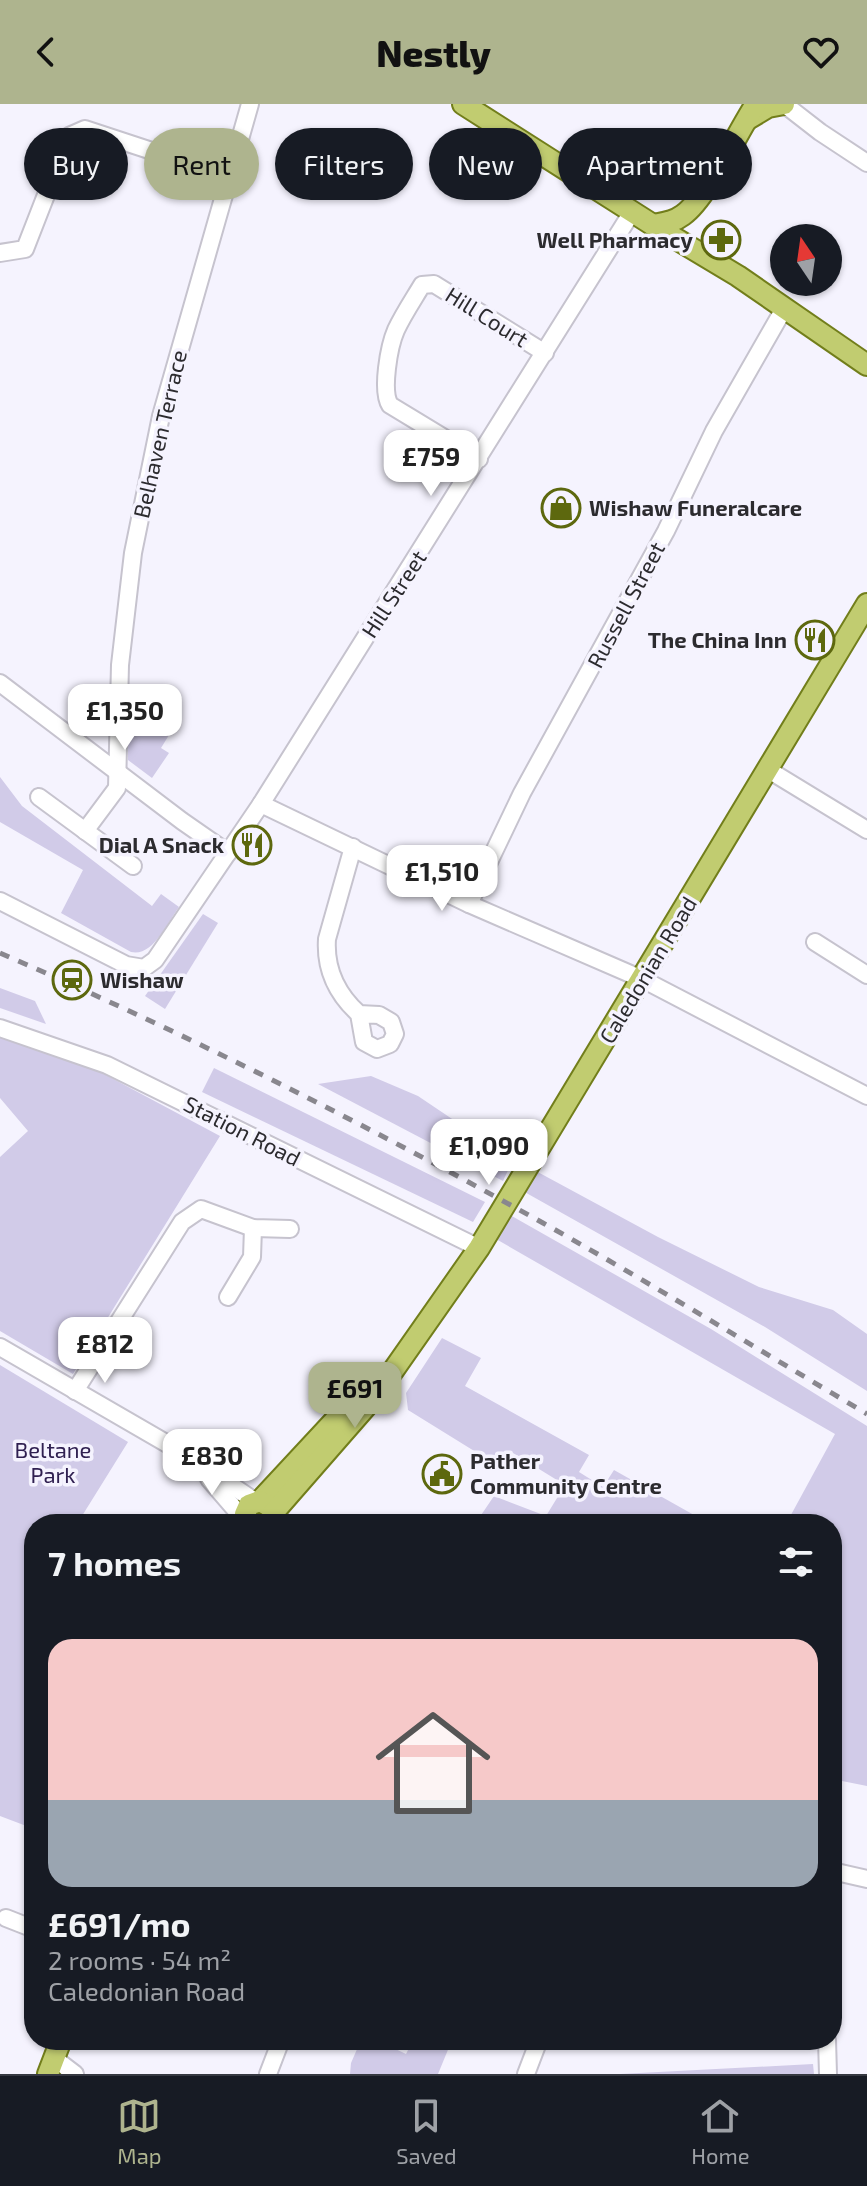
<!DOCTYPE html>
<html lang="en">
<head>
<meta charset="utf-8">
<style>
	body { margin:0; font-family:"Exo 2",sans-serif; background:#20242c; color:#f1f3f6; height:100vh; display:flex; flex-direction:column; font-size:30px; white-space:nowrap }
	* { box-sizing:border-box; margin:0 }
	p { font-size:26px; color:#9ea1a6 }
	.icon { flex:none; width:44px; height:44px; fill:none; stroke:currentColor; stroke-width:2; stroke-linecap:round; stroke-linejoin:round }
	.map { position:relative; flex:1; overflow:hidden }
	.drawer { position:absolute; left:24px; top:1410px; width:818px; height:536px; display:flex; flex-direction:column; background:#171b24; border-radius:32px; box-shadow:0 2px 6px #0004 }
	.drawer>* { flex:none }
	.guide { position:absolute; left:24px; top:24px; width:820px; height:72px; display:flex; gap:16px }
	.needle { width:52px; rotate:347deg }
	.buttons { position:absolute; left:770px; top:120px; display:grid; gap:16px }
	.buttons a { display:grid; place-items:center; width:72px; height:72px; border-radius:50%; background:#171b24; box-shadow:0 2px 6px #0004; font-size:40px }
	.price { position:absolute; translate:-50% -68px; padding:0 18px; border-radius:16px; background:#fff; color:#222; font-size:26px; line-height:52px; filter:drop-shadow(0 2px 4px #0008) }
	.price::after { content:''; position:absolute; left:50%; top:48px; width:24px; height:18px; margin-left:-12px; background:inherit; clip-path:polygon(0 0,100% 0,50% 100%) }
	.price.current { background:#aeb48e; color:#111 }
	ul { padding:0; list-style:none }
	li { display:grid; align-content:center; gap:16px; height:424px; padding:0 24px }
	li span { display:grid; place-items:center; height:248px; border-radius:24px; color:#555 }
	li>.icon { margin-inline-start:auto }
	span .icon { width:144px; height:144px; fill:#fffc; stroke-width:1 }
	li b { font-size:34px }
	h2 { display:flex; justify-content:space-between; align-items:center; height:96px; padding:0 24px; font-size:34px }
	.chip { padding:0 28px; border-radius:36px; background:#171b24; box-shadow:0 2px 6px #0004; font-size:28px; line-height:72px }
	.chip.current { background:#aeb48e; color:#111 }
	header { display:flex; justify-content:space-between; align-items:center; height:104px; padding:0 24px; background:#aeb48e; color:#111; font-size:36px; font-weight:800 }
	.menu { display:flex; justify-content:space-around; align-items:center; height:112px; border-top:2px solid #363941; background:#171b24; font-size:22px; color:#9ea1a6 }
	.menu a { display:grid; justify-items:center; gap:4px }
	.menu .current { color:#aeb48e }
	.map>svg:first-child { display:block }
</style>
</head>
<body>
<header><svg class="icon" aria-label="back" viewBox="0 0 24 24"><path d="M15 5l-7 7 7 7"/></svg>Nestly<svg class="icon" aria-label="heart" viewBox="0 0 24 24"><path d="M12 20l-8-8c-3-5 5-10 8-4 3-6 11-1 8 4z"/></svg></header>
<div class="map">
<svg width="867" height="1970" viewBox="0 0 867 1970">
	<rect width="100%" height="100%" fill="#f5f3fe"/>
	<g fill="#d1cbe8">
		<polygon points="162,627 169,631 161,644 169,649 152,674 128,656 128,630"/>
		<path d="M0,673L22,702L152,802L161,790L179,803C167,819 153,853 131,848L61,809L83,766L0,718Z"/>
		<polygon points="203,810 218,819 165,905 145,892"/>
		<polygon points="0,884 35,897 46,920 0,904"/>
		<polygon points="0,931 89,962 220,1032 73,1270 0,1227 0,1053 28,1027 0,994"/>
		<polygon points="214,964 485,1098 473,1118 202,988"/>
		<polygon points="371,972 418,992 513,1056 503,1077 318,980"/>
		<polygon points="534,1066 658,1133 759,1183 833,1206 867,1230 867,1287 765,1223 521,1086"/>
		<polygon points="510,1111 711,1225 867,1322 867,1682 832,1675 832,1420 786,1420 835,1330 496,1135"/>
		<polygon points="442,1234 481,1254 465,1282 589,1351 579,1368 603,1383 614,1366 710,1420 475,1420 494,1392 546,1412 565,1381 513,1349 492,1358 408,1306 406,1289"/>
		<polygon points="0,1261 128,1338 77,1420 34,1420 34,1710 29,1723 0,1712"/>
		<polygon points="361,1936 377,1936 406,1950 413,1936 452,1936 438,1970 350,1970 351,1959"/>
		<polygon points="813,1960 814,1970 620,1970"/>
	</g>
	<g fill="none" stroke-linecap="round" stroke-linejoin="round">
		<defs>
			<g id="minor">
				<polyline points="784,0 820,28 867,59"/>
				<polyline points="0,149 25,145 69,32 85,25 228,72"/>
				<path d="M479,355L390,301C381,287 389,242 396,226C403,211 413,196 422,181L434,180L545,249"/>
				<polyline points="0,579 182,717 228,749"/>
				<polyline points="767,665 867,726"/>
				<polyline points="39,693 133,762"/>
				<polyline points="261,700 469,800 642,875 867,992"/>
				<polyline points="85,727 117,684 120,561 133,449 161,312 250,0"/>
				<path d="M353,743L327,835C325,865 337,890 359,910L379,911L391,918L395,930L390,940L377,945L364,938L359,910"/>
				<polyline points="0,797 126,861 144,864 155,856 261,700 632,108"/>
				<polyline points="469,800 522,689 666,427 714,327 785,203"/>
				<polyline points="815,838 867,871"/>
				<polyline points="0,924 107,961 479,1144"/>
				<polyline points="228,1193 252,1153 253,1124"/>
				<polyline points="0,1243 190,1353 256,1398"/>
				<polyline points="75,1287 182,1118 201,1105 253,1124 290,1125"/>
				<polyline points="209,1375 246,1418"/>
				<polyline points="832,1767 867,1775"/>
				<polyline points="6,1814 34,1825"/>
				<polyline points="827,1936 828,1970"/>
				<polyline points="54,1954 75,1970"/>
				<polyline points="268,1970 281,1936"/>
				<polyline points="526,1970 539,1936"/>
			</g>
			<g id="major">
				<polyline points="463,0 653,121 738,172 867,261"/>
				<polyline points="748,15 768,3 784,0"/>
				<path d="M653,121C664,119 674,118 683,111C707,94 738,27 756,0"/>
				<polyline points="260,1397 352,1298"/>
				<polyline points="248,1420 245,1410 249,1401 260,1397 269,1402"/>
				<polyline points="270,1420 273,1409 376,1291 479,1144 867,500"/>
				<polyline points="48,1970 61,1936"/>
			</g>
		</defs>
		<use href="#minor" stroke="#c6c3ce" stroke-width="20"/>
		<use href="#major" stroke="#727e1b" stroke-width="24"/>
		<use href="#minor" stroke="#fff" stroke-width="16"/>
		<use href="#major" stroke="#c1cc70" stroke-width="20"/>
		<path stroke="#89878e" stroke-width="5" stroke-dasharray="10 10" stroke-linecap="butt" d="M0,849C185,929 367,1021 543,1119C652,1180 759,1246 867,1310"/>
	</g>
	<defs>
		<symbol id="pharmacy-ring" viewBox="-11 -11 22 22"><circle r="9.5" fill="#f5f3fe" stroke="#5d680e" stroke-width="1.5"/><path d="M-2-6h4v4h4v4h-4v4h-4v-4h-4v-4h4Z" fill="#5d680e"/></symbol>
		<symbol id="shop-ring" viewBox="-11 -11 22 22"><circle r="9.5" fill="#f5f3fe" stroke="#5d680e" stroke-width="1.5"/><path d="M-5-2.5h2.3a2.7 3.5 0 0 1 5.4 0H5L5.5 6h-11ZM-1.5-2.5h3a1.5 2.3 0 0 0-3 0Z" fill="#5d680e"/></symbol>
		<symbol id="restaurant-ring" viewBox="-11 -11 22 22"><circle r="9.5" fill="#f5f3fe" stroke="#5d680e" stroke-width="1.5"/><path d="M-5-6h1v4h1v-4h1v4h1v-4h1v5L-1.5 .5V6h-2V.5L-5-1ZM5-6V6H3V1.5H1.5Q1.5-4 5-6Z" fill="#5d680e"/></symbol>
		<symbol id="station-ring" viewBox="-11 -11 22 22"><circle r="9.5" fill="#f5f3fe" stroke="#5d680e" stroke-width="1.5"/><path d="M-3-6H3Q5-6 5-4V2Q5 4 3 4L4.5 6H3L1.5 4h-3L-3 6H-4.5L-3 4Q-5 4-5 2V-4Q-5-6-3-6ZM-3.5-4v3h7v-3ZM-3.5 1v1.5H-2V1ZM2 1v1.5H3.5V1Z" fill="#5d680e"/></symbol>
		<symbol id="civic-ring" viewBox="-11 -11 22 22"><circle r="9.5" fill="#f5f3fe" stroke="#5d680e" stroke-width="1.5"/><path d="M-.6-6.5H3V-4.5H.6V-3L4-1V1h2V6H-6V1h2V-1L-.6-3ZM-1.2 2.5V6h2.4V2.5Z" fill="#5d680e"/></symbol>
	</defs>
	<g fill-rule="evenodd">
		<use href="#pharmacy-ring" x="699" y="114" width="44" height="44"/>
		<use href="#shop-ring" x="539" y="382" width="44" height="44"/>
		<use href="#restaurant-ring" x="793" y="514" width="44" height="44"/>
		<use href="#restaurant-ring" x="230" y="719" width="44" height="44"/>
		<use href="#station-ring" x="50" y="854" width="44" height="44"/>
		<use href="#civic-ring" x="420" y="1348" width="44" height="44"/>
	</g>
	<g text-anchor="middle" stroke-width="7" stroke-linejoin="round" paint-order="stroke">
		<g font-size="22" font-weight="bold" fill="#2c2b2f" stroke="#f5f3fe" text-anchor="end">
			<text x="693" y="144">Well Pharmacy</text>
			<text x="589" y="412" text-anchor="start">Wishaw Funeralcare</text>
			<text x="787" y="544">The China Inn</text>
			<text x="224" y="749">Dial A Snack</text>
			<text x="100" y="884" text-anchor="start">Wishaw</text>
			<text x="470" y="1365" text-anchor="start">Pather<tspan x="470" dy="25">Community Centre</tspan></text>
		</g>
		<g font-size="22" fill="#2c2b2f" stroke="#f5f3fe">
			<text transform="translate(487 213) rotate(32)" y="8">Hill Court</text>
			<text transform="translate(160 330) rotate(-77)" y="8">Belhaven Terrace</text>
			<text transform="translate(394 490) rotate(-57)" y="8">Hill Street</text>
			<text transform="translate(626 501) rotate(-62)" y="8">Russell Street</text>
			<text transform="translate(648 866) rotate(-59)" y="8">Caledonian Road</text>
			<text transform="translate(242 1027) rotate(27)" y="8">Station Road</text>
		</g>
		<g font-size="22" fill="#302051" stroke="#f5f3fe">
			<text x="53" y="1354">Beltane<tspan x="53" dy="25">Park</tspan></text>
		</g>
	</g>
</svg>
<div class="buttons">
<a><svg class="needle" viewBox="-14 -14 28 28"><path d="M0-13l5 13h-10z" fill="#e53935"/><path d="M0 13l5-13h-10z" fill="#9ea1a6"/></svg></a>
</div>
<b class="price" style="left:431px;top:394px">£759</b>
<b class="price" style="left:125px;top:648px">£1,350</b>
<b class="price" style="left:442px;top:809px">£1,510</b>
<b class="price" style="left:489px;top:1083px">£1,090</b>
<b class="price" style="left:105px;top:1281px">£812</b>
<b class="price current" style="left:355px;top:1326px">£691</b>
<b class="price" style="left:212px;top:1393px">£830</b>
<div class="guide">
<a class="chip">Buy</a>
<a class="chip current">Rent</a>
<a class="chip">Filters</a>
<a class="chip">New</a>
<a class="chip">Apartment</a>
</div>
<section class="drawer">
<h2>7 homes<svg class="icon" aria-label="filters" viewBox="0 0 24 24"><path d="M4 7h16M4 17h16"/><circle cx="9" cy="7" r="2"/><circle cx="15" cy="17" r="2"/></svg></h2>
<ul>
<li><span style="background:linear-gradient(#f6c9c9 65%,#9aa5b1 0)"><svg class="icon" aria-label="home" viewBox="0 0 24 24"><path d="M3 11l9-7 9 7M6 9v11h12V9"/></svg></span><div><b>£691/mo</b><p>2 rooms · 54 m²</p><p>Caledonian Road</p></div></li>
</ul>
</section>
</div>
<nav class="menu">
<a class="current"><svg class="icon" aria-label="map" viewBox="0 0 24 24"><path d="M3 6l6-2 6 2 6-2v14l-6 2-6-2-6 2zM9 4v14M15 6v14"/></svg>Map</a>
<a><svg class="icon" aria-label="saved" viewBox="0 0 24 24"><path d="M7 4h10v16l-5-4-5 4z"/></svg>Saved</a>
<a><svg class="icon" aria-label="home" viewBox="0 0 24 24"><path d="M3 11l9-7 9 7M6 9v11h12V9"/></svg>Home</a>
</nav>
</body>
</html>
